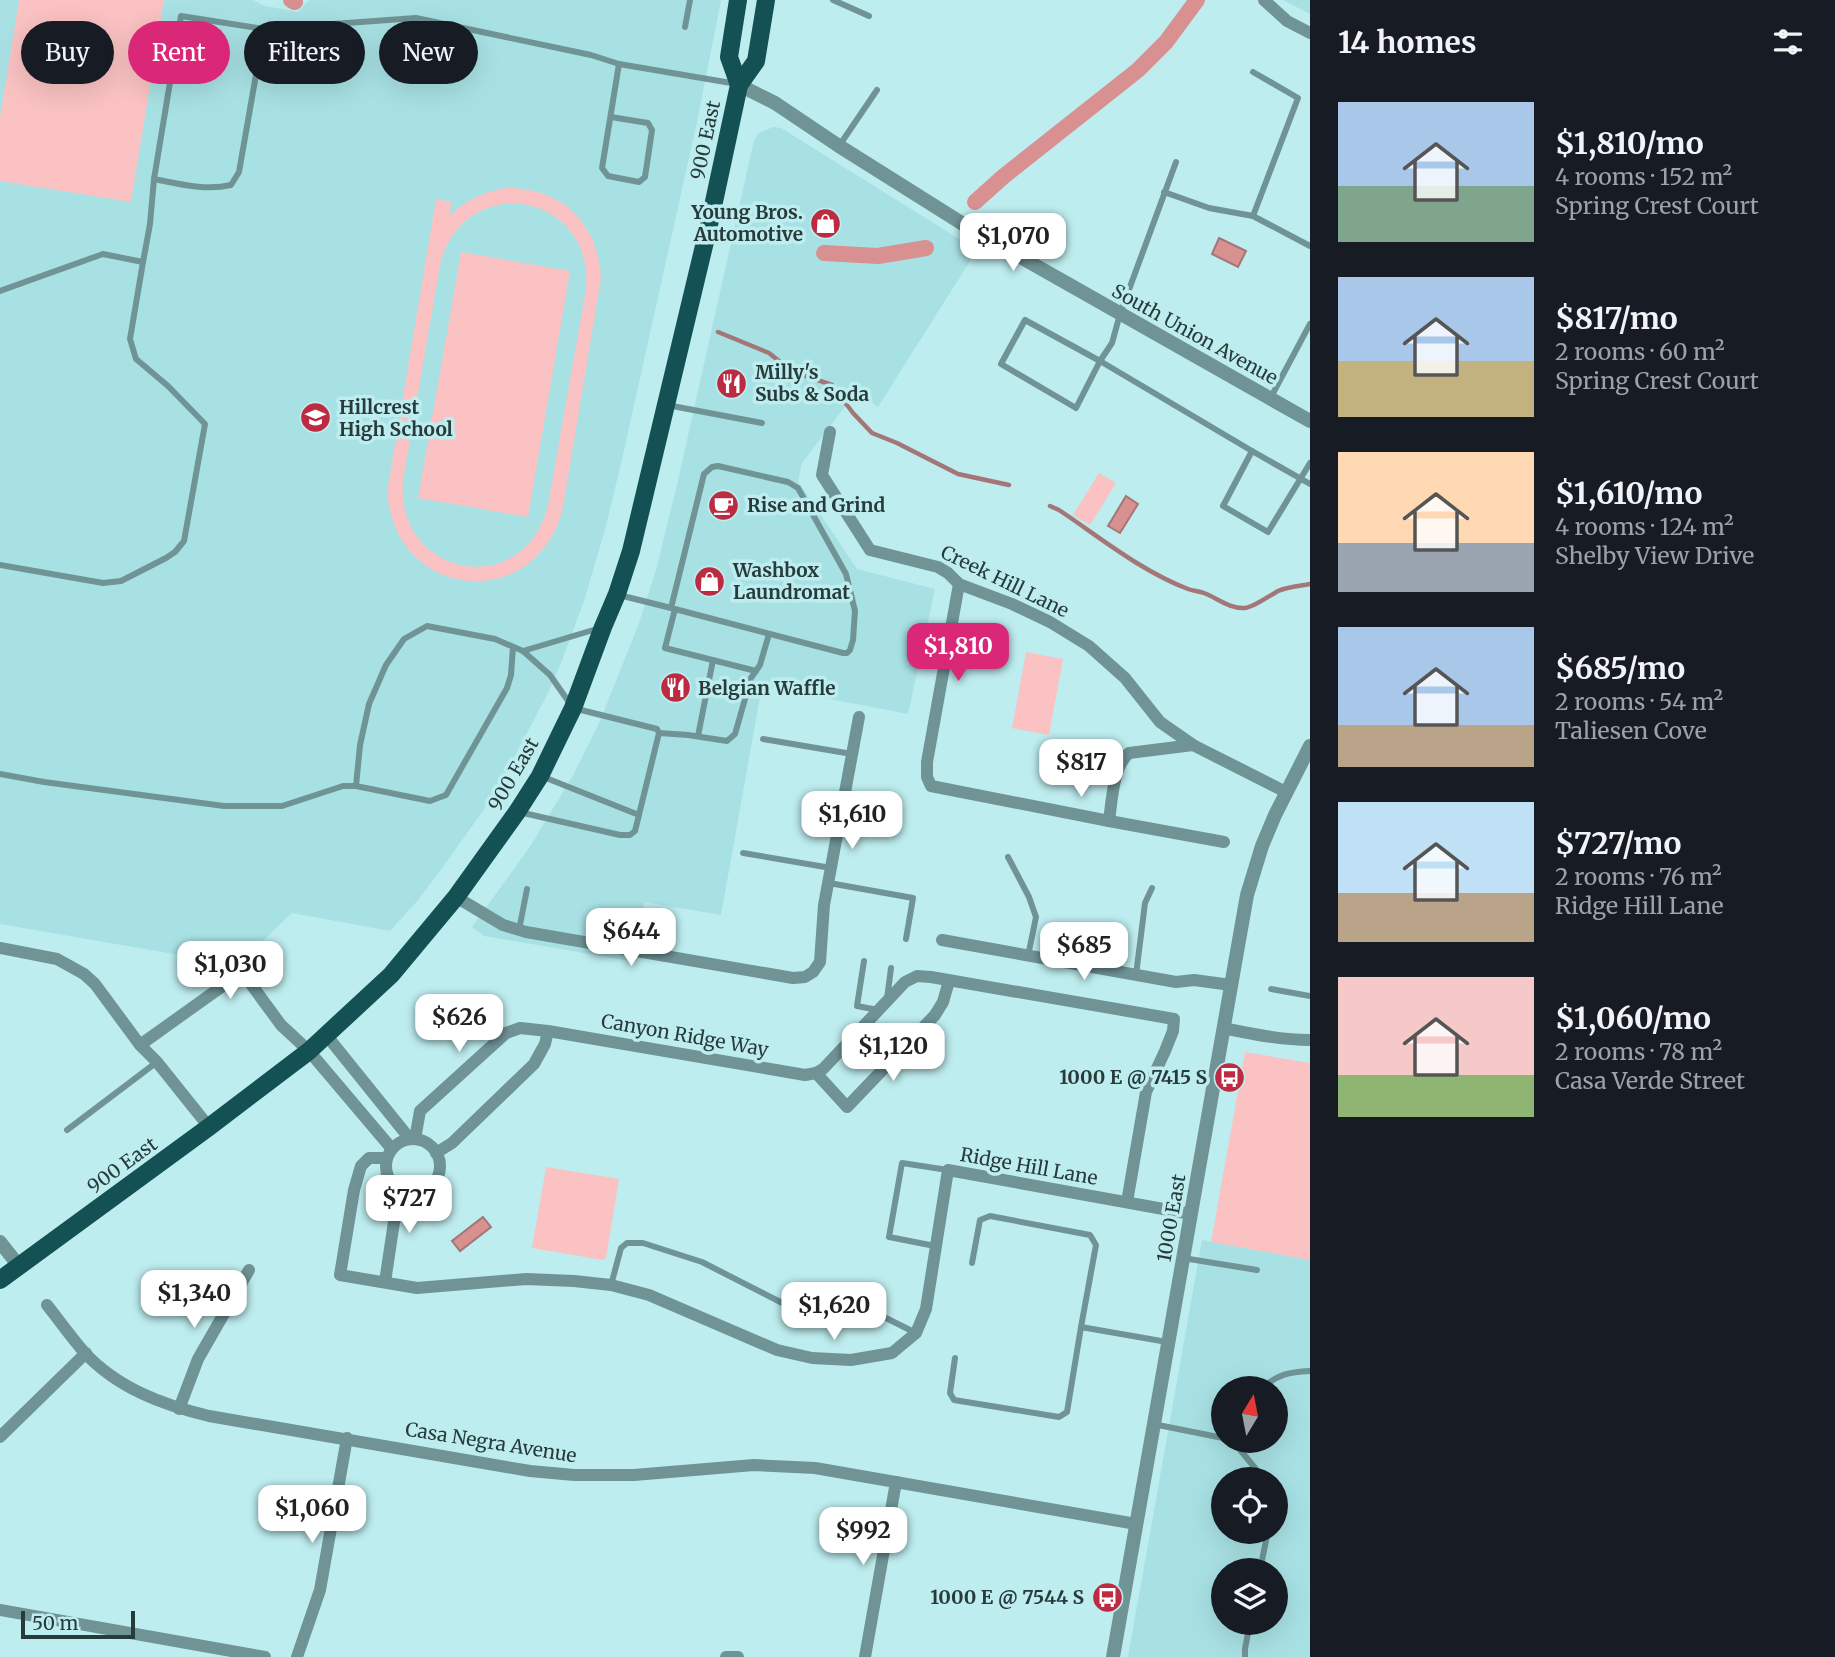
<!DOCTYPE html>
<html lang="en">
<head>
<meta charset="utf-8">
<style>
	body { margin:0; font-family:Merriweather,serif; background:#242831; color:#f1f3f6; height:100vh; display:flex; flex-direction:column; font-size:26px; white-space:nowrap }
	* { box-sizing:border-box; margin:0 }
	p { font-size:23px; color:#9ea1a6 }
	.icon { flex:none; width:38px; height:38px; fill:none; stroke:currentColor; stroke-width:2; stroke-linecap:round; stroke-linejoin:round }
	.map { position:relative; flex:1; overflow:hidden }
	.details { display:flex; flex-direction:column; background:#171b24; width:525px }
	.details>* { flex:none }
	.guide { position:absolute; left:21px; top:21px; width:665px; height:63px; display:flex; gap:14px }
	.needle { width:46px; rotate:10deg }
	.tools { position:absolute; left:1211px; top:1376px; display:grid; gap:14px }
	.tools a { display:grid; place-items:center; width:77px; height:77px; border-radius:50%; background:#171b24; box-shadow:0 7px 28px #0002; font-size:35px }
	.scale { position:absolute; left:21px; bottom:18px; width:114px; box-sizing:border-box; padding-left:7px; border:4px solid #283b3b; border-top:0; font-size:19px; line-height:24px; white-space:nowrap; color:#283b3b; -webkit-text-stroke:5px #beedef; paint-order:stroke }
	.price { position:absolute; translate:-50% -60px; padding:0 16px; border-radius:14px; background:#fff; color:#222; font-size:23px; line-height:46px; filter:drop-shadow(0 2px 4px #0008) }
	.price::after { content:''; position:absolute; left:50%; top:42px; width:21px; height:16px; margin-left:-10px; background:inherit; clip-path:polygon(0 0,100% 0,50% 100%) }
	.price.active { background:#db2777; color:#fff }
	ul { padding:0; list-style:none }
	li { display:flex; align-items:center; gap:21px; height:175px; padding:0 28px }
	li span { display:grid; place-items:center; flex:none; width:196px; height:140px; border-radius:0px; color:#555 }
	li>.icon { margin-inline-start:auto }
	span .icon { width:84px; height:84px; fill:#fffc; stroke-width:1 }
	li b { font-size:30px }
	h2 { display:flex; justify-content:space-between; align-items:center; height:84px; padding:0 28px; font-size:30px }
	.tag { padding:0 24px; border-radius:32px; background:#171b24; box-shadow:0 7px 28px #0002; font-size:24px; line-height:63px }
	.tag.active { background:#db2777; color:#fff }
	main { display:flex; flex:1; min-height:0 }
	.map>svg:first-child { display:block }
</style>
</head>
<body>
<main>
<div class="map">
<svg width="1310" height="1657" viewBox="0 0 1310 1657">
	<rect width="100%" height="100%" fill="#beedef"/>
	<g fill="#a8e1e4" fill-rule="evenodd">
		<polygon points="0,0 253,0 265,6 298,12 309,0 721,0 697,122 623,455 606,526 584,601 563,658 549,691 507,771 485,808 445,864 419,899 390,931 292,913 237,965 0,924"/>
		<polygon points="1283,0 1310,0 1310,14"/>
		<polygon points="773,127 781,128 977,250 878,407 857,391 802,463 798,481 857,569 935,589 908,714 762,686 721,915 644,902 636,962 484,936 472,927 529,848 572,777 599,723 638,626 656,570 677,485 754,140 759,133"/>
		<path d="M1202,1240L1310,1260V1657H1128ZM1223,1388H1276V1440H1223ZM1223,1479H1276V1531H1223ZM1223,1570H1276V1622H1223Z"/>
	</g>
	<g fill="#fac2c2" fill-rule="evenodd">
		<polygon points="19,0 164,0 131,202 0,181 0,117"/>
		<path d="M505,188C561,187 598,222 601,278L563,507C538,614 395,602 387,492L436,199L451,202L450,215C467,200 483,192 505,188ZM511,203C560,205 590,240 586,289L548,505C525,601 395,579 403,480L441,260C452,226 476,206 511,203Z"/>
		<polygon points="461,252 570,271 528,517 418,498"/>
		<polygon points="1099,473 1116,483 1090,525 1073,515"/>
		<polygon points="1026,652 1063,659 1049,735 1012,728"/>
		<polygon points="1245,1052 1310,1063 1310,1260 1211,1242"/>
		<polygon points="546,1167 619,1179 606,1258 602,1260 532,1248"/>
	</g>
	<g fill="#d89091" stroke="#a37677" stroke-width="2">
		<polygon points="1219,238 1246,251 1238,267 1212,254"/>
		<polygon points="1126,496 1138,504 1120,533 1108,526"/>
		<polygon points="1079,750 1095,753 1089,782 1074,780"/>
		<polygon points="483,1217 491,1227 460,1251 452,1241"/>
	</g>
	<g fill="none" stroke-linecap="round" stroke-linejoin="round">
		<g stroke="#a37677" stroke-width="4.5">
			<polyline points="718,332 769,353 784,365 803,375 832,385 853,413 872,433 897,443 958,474 1009,485"/>
			<path d="M1050,506L1059,510C1101,538 1141,571 1188,589C1193,591 1199,591 1204,593C1217,598 1230,609 1245,608C1254,607 1269,596 1278,591C1288,587 1300,586 1310,584"/>
		</g>
		<g stroke="#d89091" stroke-width="16">
			<polyline points="291,0 295,2"/>
			<polyline points="975,202 1004,176 1138,70 1166,42 1197,0"/>
			<polyline points="824,253 878,256 926,248"/>
		</g>
		<g stroke="#709496" stroke-width="6">
			<polyline points="833,0 869,16"/>
			<polyline points="685,27 690,0"/>
			<path d="M264,29L239,172L231,185C205,191 180,184 154,179L181,16L264,29L416,18L591,55L619,64L737,84"/>
			<polyline points="1253,72 1298,98 1253,216"/>
			<polyline points="611,117 648,123 652,130 645,177 639,182 608,176 602,168 619,64"/>
			<polyline points="839,146 877,90"/>
			<polyline points="1176,162 1120,314 1112,343 1100,361 1252,451 1223,506 1268,532 1310,463"/>
			<polyline points="1164,192 1209,208 1253,216 1310,246"/>
			<polyline points="143,262 150,224 154,179"/>
			<polyline points="0,291 103,254 143,262 130,339 136,359 168,386 205,424 184,541 175,552 166,558 121,581 103,583 0,565"/>
			<polygon points="1025,320 1100,361 1076,408 1001,364"/>
			<polyline points="1271,397 1310,324"/>
			<polyline points="667,405 762,423"/>
			<polyline points="1252,451 1310,484"/>
			<polyline points="619,595 671,608 704,474 712,467 718,466 788,482 798,488 846,574 855,611 853,640 850,650 847,653 843,653 671,608"/>
			<polyline points="675,609 665,648 756,671"/>
			<polyline points="513,647 511,675 507,688 446,795 430,801 356,786 360,745 369,704 386,665 404,639 427,626 495,639 523,651"/>
			<polyline points="659,733 688,735 727,741 735,734 751,678 760,665 769,634"/>
			<polyline points="698,736 713,660"/>
			<polyline points="763,739 852,754"/>
			<polyline points="0,774 44,782 224,806 282,806 343,786 356,786"/>
			<polyline points="541,776 639,815"/>
			<polyline points="519,812 620,835 630,835 635,831 659,733 657,729 573,708 550,675 523,651 600,628"/>
			<polyline points="743,853 831,868"/>
			<polyline points="1008,857 1029,897 1036,917 1028,956"/>
			<polyline points="829,883 913,898 906,939"/>
			<polyline points="519,930 527,889"/>
			<polyline points="618,949 626,911"/>
			<polyline points="864,961 857,1006 878,1010"/>
			<polyline points="1136,975 1145,903 1152,888"/>
			<polyline points="1271,989 1310,996"/>
			<polyline points="887,999 891,968"/>
			<polyline points="67,1130 157,1062"/>
			<polyline points="935,1246 889,1237 902,1163 948,1170"/>
			<polyline points="1183,1258 1257,1270"/>
			<polyline points="972,1263 980,1220 990,1216 1090,1235 1096,1245 1081,1327"/>
			<polyline points="611,1285 621,1248 627,1243 643,1243 702,1262 792,1308 830,1314 866,1311 880,1315 916,1333"/>
			<polyline points="955,1358 950,1393 954,1400 1059,1417 1067,1412 1081,1327 1167,1342"/>
			<path d="M1263,1388C1277,1374 1290,1372 1310,1371"/>
			<polyline points="1153,1424 1223,1438"/>
			<polyline points="1232,1440 1264,1479"/>
			<polyline points="1260,1570 1268,1531"/>
			<polyline points="1245,1657 1245,1649 1250,1622"/>
		</g>
		<g stroke="#709496" stroke-width="12">
			<polyline points="1264,0 1287,21 1310,33"/>
			<polyline points="830,432 822,475 870,550 938,567 948,573 959,584 1012,604 1050,622 1089,646 1125,678 1160,722 1193,745 1286,792"/>
			<polyline points="959,584 927,762 927,777 931,786 1109,821 1224,842"/>
			<path d="M1109,821C1112,800 1113,767 1129,753L1193,745"/>
			<polyline points="456,897 503,925 526,932 793,978 805,977 813,972 820,962 824,905 859,717"/>
			<polyline points="942,940 1176,982 1194,980 1231,985"/>
			<polyline points="0,948 57,959 84,974 95,984 140,1045 157,1062 209,1127"/>
			<path d="M1223,1028C1252,1034 1281,1040 1310,1040"/>
			<polyline points="327,1036 410,1139"/>
			<polyline points="140,1045 224,985 245,976 281,1025 309,1051 392,1149"/>
			<polyline points="816,1073 847,1107 935,1015 943,1002 949,981"/>
			<polyline points="415,1139 420,1111 506,1033 520,1028 548,1031"/>
			<circle cx="413" cy="1166" r="27"/>
			<polyline points="436,1153 452,1143 534,1064 545,1044 548,1031 805,1075 816,1073 823,1069 905,982 917,976 931,977 1174,1019 1173,1031 1165,1051 1146,1092 1127,1202"/>
			<polyline points="387,1158 369,1158 361,1166 354,1190 340,1275 417,1288 526,1279 574,1281 611,1285 649,1295 777,1350 812,1358 851,1360 892,1353 916,1333 926,1309 948,1170 1191,1214"/>
			<polyline points="385,1282 397,1202 396,1187"/>
			<path d="M47,1305C59,1320 71,1337 84,1352C117,1388 163,1405 209,1416L530,1471L574,1475H634L754,1465L815,1468L1136,1524"/>
			<polyline points="179,1409 198,1359 249,1270"/>
			<polyline points="0,1437 86,1353"/>
			<polyline points="0,1610 265,1657"/>
			<polyline points="297,1657 320,1590 347,1438"/>
			<polyline points="726,1657 738,1657"/>
			<polyline points="865,1657 896,1482"/>
		</g>
		<g stroke="#709496" stroke-width="14">
			<polyline points="739,85 775,103 839,146 971,229 1310,421"/>
			<polyline points="0,1242 19,1266"/>
			<polyline points="1113,1657 1247,895 1262,846 1275,815 1310,746"/>
		</g>
		<g stroke="#135154" stroke-width="18">
			<polyline points="738,0 729,57 739,85"/>
			<polyline points="0,1280 209,1127 309,1051 391,975 456,897 517,812 540,776 573,708 603,627 617,594 631,551 709,225 739,85 756,61 766,0"/>
		</g>
	</g>
	<defs>
		<symbol id="shop-disc" viewBox="-11 -11 22 22"><circle r="9.5" fill="#bc2b42" stroke="#beedef"/><path d="M-5-2.5h2.3a2.7 3.5 0 0 1 5.4 0H5L5.5 6h-11ZM-1.5-2.5h3a1.5 2.3 0 0 0-3 0Z" fill="#fff"/></symbol>
		<symbol id="restaurant-disc" viewBox="-11 -11 22 22"><circle r="9.5" fill="#bc2b42" stroke="#beedef"/><path d="M-5-6h1v4h1v-4h1v4h1v-4h1v5L-1.5 .5V6h-2V.5L-5-1ZM5-6V6H3V1.5H1.5Q1.5-4 5-6Z" fill="#fff"/></symbol>
		<symbol id="school-disc" viewBox="-11 -11 22 22"><circle r="9.5" fill="#bc2b42" stroke="#beedef"/><path d="M0-5L7-2L0 1L-7-2ZM-4 1L0 2.5L4 1V4Q0 6-4 4Z" fill="#fff"/></symbol>
		<symbol id="cafe-disc" viewBox="-11 -11 22 22"><circle r="9.5" fill="#bc2b42" stroke="#beedef"/><path d="M-5.5-4.5H6V0H3Q3 3.5 0 3.5H-2.5Q-5.5 3.5-5.5 0ZM3-3.2v2h1.7v-2ZM-6 4.5H4V6H-6Z" fill="#fff"/></symbol>
		<symbol id="bus-disc" viewBox="-11 -11 22 22"><circle r="9.5" fill="#bc2b42" stroke="#beedef"/><path d="M-5-6H5V4H4V6H2V4H-2V6H-4V4H-5ZM-3.5-4V0h7V-4ZM-3.5 1.2v1.5H-2V1.2ZM2 1.2v1.5H3.5V1.2Z" fill="#fff"/></symbol>
	</defs>
	<g fill-rule="evenodd">
		<use href="#shop-disc" x="808" y="206" width="35" height="35"/>
		<use href="#restaurant-disc" x="714" y="366" width="35" height="35"/>
		<use href="#school-disc" x="298" y="400" width="35" height="35"/>
		<use href="#cafe-disc" x="706" y="488" width="35" height="35"/>
		<use href="#shop-disc" x="692" y="564" width="35" height="35"/>
		<use href="#restaurant-disc" x="658" y="670" width="35" height="35"/>
		<use href="#bus-disc" x="1212" y="1060" width="35" height="35"/>
		<use href="#bus-disc" x="1090" y="1580" width="35" height="35"/>
	</g>
	<g text-anchor="middle" stroke-width="7" stroke-linejoin="round" paint-order="stroke">
		<g font-size="19" fill="#283b3b" stroke="#beedef">
			<text transform="translate(705 140) rotate(-78)" y="7">900 East</text>
			<text transform="translate(1195 334) rotate(29)" y="7">South Union Avenue</text>
			<text transform="translate(1005 581) rotate(26)" y="7">Creek Hill Lane</text>
			<text transform="translate(513 774) rotate(-60)" y="7">900 East</text>
			<text transform="translate(685 1035) rotate(10)" y="7">Canyon Ridge Way</text>
			<text transform="translate(122 1165) rotate(-36)" y="7">900 East</text>
			<text transform="translate(1029 1166) rotate(10)" y="7">Ridge Hill Lane</text>
			<text transform="translate(1171 1218) rotate(-80)" y="7">1000 East</text>
			<text transform="translate(491 1442) rotate(9)" y="7">Casa Negra Avenue</text>
		</g>
		<g font-size="19" font-weight="bold" fill="#283b3b" stroke="#beedef" text-anchor="start">
			<text x="803" y="219" text-anchor="end">Young Bros.<tspan x="803" dy="22">Automotive</tspan></text>
			<text x="755" y="379">Milly's<tspan x="755" dy="22">Subs &amp; Soda</tspan></text>
			<text x="339" y="414">Hillcrest<tspan x="339" dy="22">High School</tspan></text>
			<text x="747" y="512">Rise and Grind</text>
			<text x="733" y="577">Washbox<tspan x="733" dy="22">Laundromat</tspan></text>
			<text x="698" y="695">Belgian Waffle</text>
			<text x="1207" y="1084" text-anchor="end">1000 E @ 7415 S</text>
			<text x="1084" y="1604" text-anchor="end">1000 E @ 7544 S</text>
		</g>
	</g>
</svg>
<div class="tools">
<a><svg class="needle" viewBox="-14 -14 28 28"><path d="M0-13l5 13h-10z" fill="#e53935"/><path d="M0 13l5-13h-10z" fill="#9ea1a6"/></svg></a>
<a><svg class="icon" aria-label="locate" viewBox="0 0 24 24"><circle cx="12" cy="12" r="6"/><path d="M12 2v4M12 18v4M2 12h4M18 12h4"/></svg></a>
<a><svg class="icon" aria-label="layers" viewBox="0 0 24 24"><path d="M12 4l9 5-9 5-9-5zM3 14l9 5 9-5"/></svg></a>
</div>
<div class="scale">50 m</div>
<b class="price" style="left:1013px;top:273px">$1,070</b>
<b class="price active" style="left:958px;top:683px">$1,810</b>
<b class="price" style="left:1081px;top:799px">$817</b>
<b class="price" style="left:852px;top:851px">$1,610</b>
<b class="price" style="left:631px;top:968px">$644</b>
<b class="price" style="left:1084px;top:982px">$685</b>
<b class="price" style="left:230px;top:1001px">$1,030</b>
<b class="price" style="left:459px;top:1054px">$626</b>
<b class="price" style="left:893px;top:1083px">$1,120</b>
<b class="price" style="left:409px;top:1235px">$727</b>
<b class="price" style="left:194px;top:1330px">$1,340</b>
<b class="price" style="left:834px;top:1342px">$1,620</b>
<b class="price" style="left:312px;top:1545px">$1,060</b>
<b class="price" style="left:863px;top:1567px">$992</b>
<div class="guide">
<a class="tag">Buy</a>
<a class="tag active">Rent</a>
<a class="tag">Filters</a>
<a class="tag">New</a>
</div>
</div>
<section class="details">
<h2>14 homes<svg class="icon" aria-label="filters" viewBox="0 0 24 24"><path d="M4 7h16M4 17h16"/><circle cx="9" cy="7" r="2"/><circle cx="15" cy="17" r="2"/></svg></h2>
<ul>
<li><span style="background:linear-gradient(#a9c7e8 60%,#7fa58c 0)"><svg class="icon" aria-label="home" viewBox="0 0 24 24"><path d="M3 11l9-7 9 7M6 9v11h12V9"/></svg></span><div><b>$1,810/mo</b><p>4 rooms · 152 m²</p><p>Spring Crest Court</p></div></li>
<li><span style="background:linear-gradient(#a9c7e8 60%,#c2b280 0)"><svg class="icon" aria-label="home" viewBox="0 0 24 24"><path d="M3 11l9-7 9 7M6 9v11h12V9"/></svg></span><div><b>$817/mo</b><p>2 rooms · 60 m²</p><p>Spring Crest Court</p></div></li>
<li><span style="background:linear-gradient(#ffd9b3 65%,#9aa5b1 0)"><svg class="icon" aria-label="home" viewBox="0 0 24 24"><path d="M3 11l9-7 9 7M6 9v11h12V9"/></svg></span><div><b>$1,610/mo</b><p>4 rooms · 124 m²</p><p>Shelby View Drive</p></div></li>
<li><span style="background:linear-gradient(#a9c7e8 70%,#b9a48a 0)"><svg class="icon" aria-label="home" viewBox="0 0 24 24"><path d="M3 11l9-7 9 7M6 9v11h12V9"/></svg></span><div><b>$685/mo</b><p>2 rooms · 54 m²</p><p>Taliesen Cove</p></div></li>
<li><span style="background:linear-gradient(#bfe0f5 65%,#b9a48a 0)"><svg class="icon" aria-label="home" viewBox="0 0 24 24"><path d="M3 11l9-7 9 7M6 9v11h12V9"/></svg></span><div><b>$727/mo</b><p>2 rooms · 76 m²</p><p>Ridge Hill Lane</p></div></li>
<li><span style="background:linear-gradient(#f6c9c9 70%,#8fb573 0)"><svg class="icon" aria-label="home" viewBox="0 0 24 24"><path d="M3 11l9-7 9 7M6 9v11h12V9"/></svg></span><div><b>$1,060/mo</b><p>2 rooms · 78 m²</p><p>Casa Verde Street</p></div></li>
</ul>
</section>
</main>
</body>
</html>
